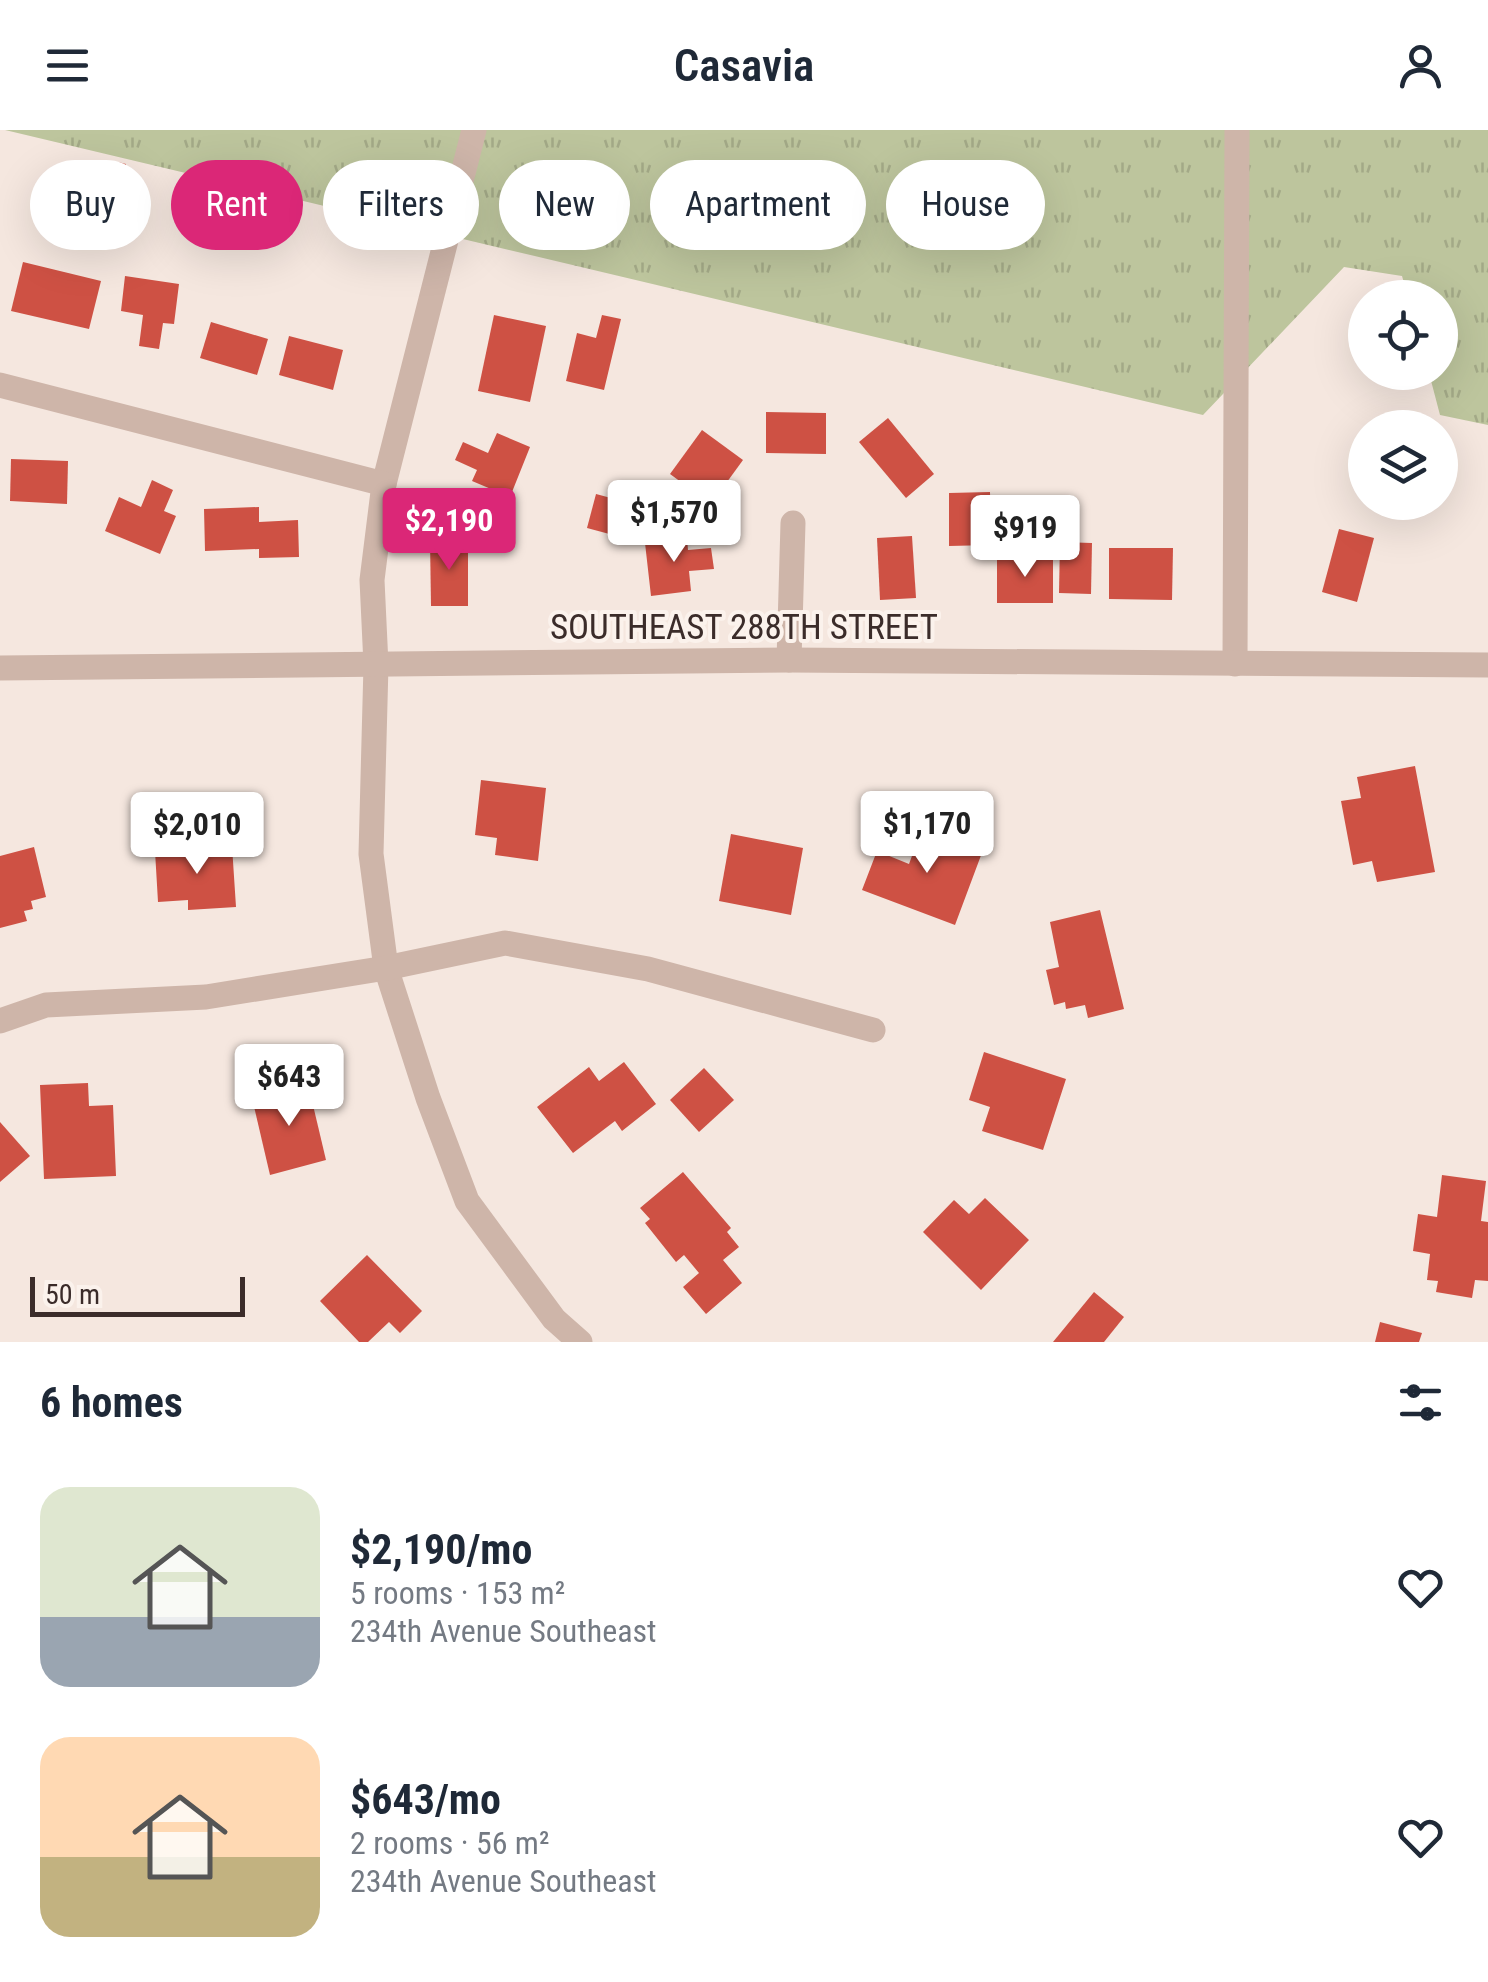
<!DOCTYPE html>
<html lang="en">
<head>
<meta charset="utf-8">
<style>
	body { margin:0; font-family:"Roboto Condensed",sans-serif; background:#f2f2f3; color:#1f2937; height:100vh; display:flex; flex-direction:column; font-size:38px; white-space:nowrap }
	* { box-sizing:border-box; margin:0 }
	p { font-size:32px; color:#747a83 }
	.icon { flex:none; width:55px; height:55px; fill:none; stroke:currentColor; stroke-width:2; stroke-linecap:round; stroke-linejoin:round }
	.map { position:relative; height:1212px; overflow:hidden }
	.details { display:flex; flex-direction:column; background:#fff; flex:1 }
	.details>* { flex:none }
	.top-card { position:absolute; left:30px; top:30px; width:1430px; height:90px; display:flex; gap:20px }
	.controls { position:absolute; left:1348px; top:150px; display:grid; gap:20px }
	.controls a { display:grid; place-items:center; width:110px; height:110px; border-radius:50%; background:#fff; box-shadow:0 10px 40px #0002; font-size:50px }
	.scale { position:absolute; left:30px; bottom:25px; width:215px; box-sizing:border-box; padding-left:10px; border:5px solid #3b2c2a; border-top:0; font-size:28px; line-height:35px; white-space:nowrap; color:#3b2c2a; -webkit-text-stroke:8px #fbf2ec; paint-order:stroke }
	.price { position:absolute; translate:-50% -85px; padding:0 22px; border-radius:10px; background:#fff; color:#222; font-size:32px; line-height:65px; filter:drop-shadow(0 2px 5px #0008) }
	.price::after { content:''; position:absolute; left:50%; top:60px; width:30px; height:22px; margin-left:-15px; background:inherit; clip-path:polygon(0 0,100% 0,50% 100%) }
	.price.on { background:#db2777; color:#fff }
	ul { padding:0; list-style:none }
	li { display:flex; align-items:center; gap:30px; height:250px; padding:0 40px }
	li span { display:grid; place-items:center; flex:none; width:280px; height:200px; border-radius:30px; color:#555 }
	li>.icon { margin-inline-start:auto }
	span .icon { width:120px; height:120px; fill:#fffc; stroke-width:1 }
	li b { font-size:42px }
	h2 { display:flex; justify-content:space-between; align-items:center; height:120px; padding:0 40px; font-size:42px }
	.chip { padding:0 35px; border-radius:45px; background:#fff; box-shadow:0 10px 40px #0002; font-size:35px; line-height:90px }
	.chip.on { background:#db2777; color:#fff }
	header { display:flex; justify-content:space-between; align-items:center; height:130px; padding:0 40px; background:#fff; font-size:45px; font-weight:600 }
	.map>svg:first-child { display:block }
</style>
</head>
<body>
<header><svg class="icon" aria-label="menu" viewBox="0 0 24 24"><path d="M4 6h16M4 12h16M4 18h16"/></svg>Casavia<svg class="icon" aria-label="person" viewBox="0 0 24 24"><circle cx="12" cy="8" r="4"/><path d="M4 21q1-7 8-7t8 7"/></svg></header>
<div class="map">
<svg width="1488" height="1212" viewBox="0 0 1488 1212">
	<defs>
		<pattern id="grass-tufts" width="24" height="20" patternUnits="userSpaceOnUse" patternTransform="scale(2.5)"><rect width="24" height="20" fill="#bdc59d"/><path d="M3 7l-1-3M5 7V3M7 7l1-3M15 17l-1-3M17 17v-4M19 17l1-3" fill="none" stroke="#a3a987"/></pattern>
	</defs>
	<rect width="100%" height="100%" fill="#f5e7df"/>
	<polygon fill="url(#grass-tufts)" points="5,0 1488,0 1488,295 1440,285 1429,243 1440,242 1440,168 1408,167 1402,146 1344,137 1203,285"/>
	<g fill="#ce5144">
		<polygon points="118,32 126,34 123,46 119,45 115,60 100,56 103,42 114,45"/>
		<polygon points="23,132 101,151 89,199 11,181"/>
		<polygon points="125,146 179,154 174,194 163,193 159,219 139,216 143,185 121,181"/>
		<polygon points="494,185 546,196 530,272 478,261"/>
		<polygon points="602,185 621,189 604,260 566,251 577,203 596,208"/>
		<polygon points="211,192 268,209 257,245 200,228"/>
		<polygon points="289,206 343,220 333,260 279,245"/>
		<polygon points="766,282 826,283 826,324 766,323"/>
		<polygon points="888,288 934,344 906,368 859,312"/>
		<polygon points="702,300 743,330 711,374 670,344"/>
		<polygon points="497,303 530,317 510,367 472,351 477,340 455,330 463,312 488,323"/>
		<polygon points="11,329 68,331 67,374 10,371"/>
		<polygon points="152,350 173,360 164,381 176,386 160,424 105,401 119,367 141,377"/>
		<polygon points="990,362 991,415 949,416 949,363"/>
		<polygon points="429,363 454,364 453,390 428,388"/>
		<polygon points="596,364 637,375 628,409 587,398"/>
		<polygon points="259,377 259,392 298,390 299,427 259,428 259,419 205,421 204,379"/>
		<polygon points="1339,399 1374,408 1357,472 1322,462"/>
		<polygon points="912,406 916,468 880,470 877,408"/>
		<polygon points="687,408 688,420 711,418 714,439 689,441 691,461 651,466 645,413"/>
		<polygon points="430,410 468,410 468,476 431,476"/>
		<polygon points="1060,412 1092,413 1091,464 1059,463"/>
		<polygon points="1109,418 1173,418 1172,470 1109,469"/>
		<rect x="997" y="427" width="56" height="46"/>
		<polygon points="1415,636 1435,742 1377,752 1372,731 1353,735 1341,671 1361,668 1357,647"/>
		<polygon points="481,650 546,658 538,731 495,725 497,708 475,705"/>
		<polygon points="923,696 983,720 955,795 862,760 877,721 909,734"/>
		<polygon points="731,704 803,718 791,785 719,771"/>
		<polygon points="232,716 236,777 188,780 188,770 158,772 155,721"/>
		<polygon points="34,717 46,767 31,771 33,779 24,781 27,791 0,798 0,726"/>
		<polygon points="1100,780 1124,879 1088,888 1085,875 1066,879 1065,872 1054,875 1046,840 1059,837 1050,792"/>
		<polygon points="984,922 1066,949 1043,1020 982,1001 990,977 969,970"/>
		<polygon points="624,932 656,974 622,1001 615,991 573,1023 537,977 589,937 599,951"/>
		<polygon points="704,938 734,970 699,1002 670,970"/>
		<polygon points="88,953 89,976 113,975 116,1046 44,1049 40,955"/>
		<polygon points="308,954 326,1030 270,1045 252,968"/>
		<polygon points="0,992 30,1026 0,1052"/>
		<polygon points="683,1042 731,1098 727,1102 739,1117 723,1130 742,1153 706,1184 683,1157 699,1143 684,1125 676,1132 645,1093 650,1089 640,1078"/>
		<polygon points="1442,1045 1486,1051 1481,1091 1488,1092 1488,1151 1475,1150 1472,1168 1436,1162 1438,1151 1427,1150 1430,1124 1413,1121 1418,1084 1437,1087"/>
		<polygon points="985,1068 1029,1110 981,1160 923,1102 954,1070 969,1084"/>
		<polygon points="367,1125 422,1181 400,1203 389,1192 368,1212 359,1212 320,1171"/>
		<polygon points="1094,1162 1124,1187 1104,1212 1053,1212"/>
		<polygon points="1380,1192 1422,1203 1419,1212 1375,1212"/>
	</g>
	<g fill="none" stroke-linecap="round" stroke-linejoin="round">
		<g stroke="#ceb5a9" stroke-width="25">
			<polyline points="474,0 384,354 372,450 376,535 371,724 386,838 428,968 467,1071 554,1189 580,1212"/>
			<polyline points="0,255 384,354"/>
			<polyline points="789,530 793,393"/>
			<polyline points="1235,534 1237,0"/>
			<polyline points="0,891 46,875 206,867 386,838 505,813 648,839 873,900"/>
		</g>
		<polyline stroke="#ceb5a9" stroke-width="25" points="0,538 789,530 1488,535"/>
	</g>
	<g text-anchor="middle" stroke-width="8" stroke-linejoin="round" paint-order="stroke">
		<g font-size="35" fill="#3b2c2a" stroke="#fbf2ec">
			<text x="744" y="509">SOUTHEAST 288TH STREET</text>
		</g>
	</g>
</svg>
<div class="controls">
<a><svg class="icon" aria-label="locate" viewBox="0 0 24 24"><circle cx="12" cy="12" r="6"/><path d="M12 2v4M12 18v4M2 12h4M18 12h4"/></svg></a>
<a><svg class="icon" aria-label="layers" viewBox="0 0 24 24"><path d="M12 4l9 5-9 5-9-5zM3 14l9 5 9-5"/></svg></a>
</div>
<div class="scale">50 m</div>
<b class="price" style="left:674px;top:435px">$1,570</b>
<b class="price on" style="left:449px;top:443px">$2,190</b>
<b class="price" style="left:1025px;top:450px">$919</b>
<b class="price" style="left:927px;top:746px">$1,170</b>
<b class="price" style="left:197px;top:747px">$2,010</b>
<b class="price" style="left:289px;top:999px">$643</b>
<div class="top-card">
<a class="chip">Buy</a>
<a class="chip on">Rent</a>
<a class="chip">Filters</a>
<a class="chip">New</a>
<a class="chip">Apartment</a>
<a class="chip">House</a>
</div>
</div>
<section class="details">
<h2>6 homes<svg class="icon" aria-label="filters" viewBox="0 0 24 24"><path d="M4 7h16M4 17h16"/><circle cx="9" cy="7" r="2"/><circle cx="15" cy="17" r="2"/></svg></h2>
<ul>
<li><span style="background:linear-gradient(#dfe7d0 65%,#9aa5b1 0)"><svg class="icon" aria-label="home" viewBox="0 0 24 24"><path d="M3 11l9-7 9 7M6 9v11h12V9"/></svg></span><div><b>$2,190/mo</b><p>5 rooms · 153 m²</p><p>234th Avenue Southeast</p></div><svg class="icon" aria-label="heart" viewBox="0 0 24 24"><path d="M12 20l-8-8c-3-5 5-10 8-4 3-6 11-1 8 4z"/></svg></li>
<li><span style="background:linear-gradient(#ffd9b3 60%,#c2b280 0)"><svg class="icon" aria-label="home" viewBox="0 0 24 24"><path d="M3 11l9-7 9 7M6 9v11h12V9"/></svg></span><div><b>$643/mo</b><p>2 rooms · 56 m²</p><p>234th Avenue Southeast</p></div><svg class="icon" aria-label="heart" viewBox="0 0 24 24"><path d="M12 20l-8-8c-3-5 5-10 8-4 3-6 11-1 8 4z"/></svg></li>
</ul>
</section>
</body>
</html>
